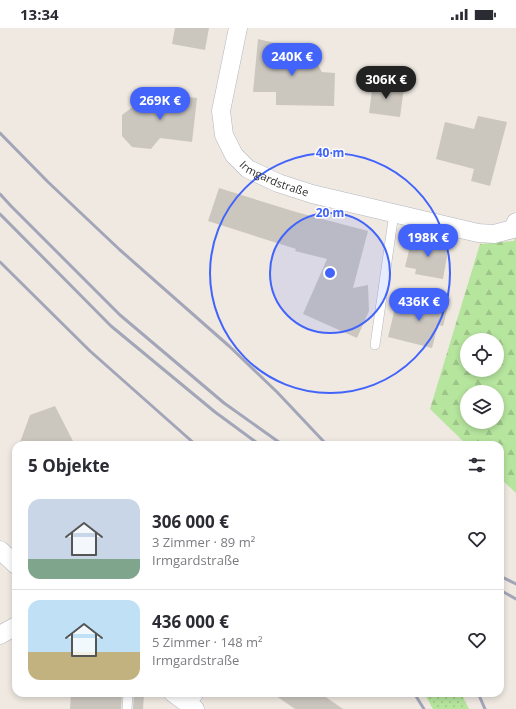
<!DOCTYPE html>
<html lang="de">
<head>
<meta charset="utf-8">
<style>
	body { margin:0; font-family:"Open Sans",sans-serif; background:#f2f2f3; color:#2b2b33; height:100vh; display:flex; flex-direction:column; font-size:15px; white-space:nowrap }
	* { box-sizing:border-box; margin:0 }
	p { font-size:13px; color:#7c7c81 }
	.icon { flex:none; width:22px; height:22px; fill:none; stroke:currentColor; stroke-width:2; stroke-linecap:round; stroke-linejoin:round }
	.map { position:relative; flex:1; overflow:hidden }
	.details { position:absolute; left:12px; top:413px; width:492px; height:256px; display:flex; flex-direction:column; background:#fff; border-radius:12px; box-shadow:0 2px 6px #0003 }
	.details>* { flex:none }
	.controls { position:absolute; left:460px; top:305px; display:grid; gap:8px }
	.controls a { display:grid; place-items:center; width:44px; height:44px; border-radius:50%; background:#fff; box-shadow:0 2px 6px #0003; font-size:20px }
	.price { position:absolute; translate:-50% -34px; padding:0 9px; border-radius:14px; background:#4264fb; color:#fff; font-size:13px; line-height:26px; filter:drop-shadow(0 1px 2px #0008) }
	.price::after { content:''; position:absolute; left:50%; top:24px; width:12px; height:9px; margin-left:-6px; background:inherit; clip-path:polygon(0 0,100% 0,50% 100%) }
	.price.active { background:#222; color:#fff }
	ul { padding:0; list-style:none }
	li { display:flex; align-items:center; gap:12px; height:100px; padding:0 16px }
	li+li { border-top:1px solid #e1e1e2 }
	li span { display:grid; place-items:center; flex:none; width:112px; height:80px; border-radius:12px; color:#555 }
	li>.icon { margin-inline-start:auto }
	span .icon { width:48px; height:48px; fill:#fffc; stroke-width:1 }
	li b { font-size:17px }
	h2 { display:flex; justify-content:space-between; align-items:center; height:48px; padding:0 16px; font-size:17px }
	.status { display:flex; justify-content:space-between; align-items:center; height:28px; padding:0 20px; background:#fff; direction:ltr }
	.status svg { height:11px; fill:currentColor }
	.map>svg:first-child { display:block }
</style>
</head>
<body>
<div class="status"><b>13:34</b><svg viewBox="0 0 49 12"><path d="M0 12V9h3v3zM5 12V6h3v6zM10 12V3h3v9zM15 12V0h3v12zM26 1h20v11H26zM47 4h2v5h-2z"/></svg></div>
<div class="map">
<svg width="516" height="681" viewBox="0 0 516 681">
	<defs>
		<pattern id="grass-dots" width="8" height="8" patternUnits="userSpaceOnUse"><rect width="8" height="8" fill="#b6e59e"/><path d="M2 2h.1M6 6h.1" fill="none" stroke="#9dc588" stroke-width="1.8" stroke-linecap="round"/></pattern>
		<pattern id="forest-firs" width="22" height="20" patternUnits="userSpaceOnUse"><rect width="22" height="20" fill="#b6e59e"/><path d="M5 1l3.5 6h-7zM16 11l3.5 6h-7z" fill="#9dc588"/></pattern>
	</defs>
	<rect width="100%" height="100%" fill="#efe9e1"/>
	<polygon fill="url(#grass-dots)" points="424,665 461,665 469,681 433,681"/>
	<path fill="url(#forest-firs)" fill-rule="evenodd" d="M516,208V465L500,450V417H467L430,381L480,216L514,213ZM467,312H497V342H467ZM467,364H497V394H467Z"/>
	<g fill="#cbc7bf">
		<polygon points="175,0 209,0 205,22 172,16"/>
		<polygon points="258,11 283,17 298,17 298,34 316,34 322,44 335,45 334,78 276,77 276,64 253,64"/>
		<polygon points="373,55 404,59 400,89 369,85"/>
		<polygon points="148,64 197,70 192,114 160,110 151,121 132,119 122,108 122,87 135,77 147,78"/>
		<polygon points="478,88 507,94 490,158 471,153 474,141 436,131 445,94 474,101"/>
		<polygon points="219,160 296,184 368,203 353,260 368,257 369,283 357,310 303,286 327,231 295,223 296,221 208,193"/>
		<polygon points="412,210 449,217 443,251 415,246 416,241 405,239"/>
		<polygon points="430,266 450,271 443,298 438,297 432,320 388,309 396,276 426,283"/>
		<polygon points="55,378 75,417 19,417 30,387"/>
		<polygon points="71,665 122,666 121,681 70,681"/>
		<polygon points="272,665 320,665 343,681 295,681"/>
		<polygon points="134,666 144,666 143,681 133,681"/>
	</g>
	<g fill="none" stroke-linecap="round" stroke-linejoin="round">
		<defs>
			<g id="service">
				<polyline points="375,317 394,185"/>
				<polyline points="190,678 200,665"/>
				<polyline points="127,681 128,665"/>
			</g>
			<g id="minor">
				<path id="s1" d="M238,0L221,83L224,107L234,127L248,141L278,155L312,166L478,205L494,206L513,201L516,194"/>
				<polyline points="0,522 16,537"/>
				<polyline points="0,607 16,598"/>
				<polyline points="173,665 195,681"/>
			</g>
		</defs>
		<use href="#service" stroke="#b4b7c1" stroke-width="10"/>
		<use href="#minor" stroke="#b4b7c1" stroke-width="19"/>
		<use href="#service" stroke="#fff" stroke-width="9"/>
		<use href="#minor" stroke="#fff" stroke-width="18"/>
		<g stroke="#a3a6b8" stroke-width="3">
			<polyline points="0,105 48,154 120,222 229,318 277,364 327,417"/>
			<polyline points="0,166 11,178 120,287 224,375 283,417"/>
			<polyline points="0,186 111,298 215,384 260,417"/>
			<polyline points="0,234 90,323 196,417"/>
			<polyline points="500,548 516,556"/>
			<polyline points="500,562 516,571"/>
			<polyline points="414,665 424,681"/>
			<polyline points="478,665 485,681"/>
		</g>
	</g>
	<circle cx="330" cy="245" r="60" fill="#4264fb" fill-opacity=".12"/>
	<g fill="none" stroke="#4264fb" stroke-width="2">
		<circle cx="330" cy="245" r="60"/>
		<circle cx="330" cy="245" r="120"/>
	</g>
	<g text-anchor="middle" stroke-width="3" stroke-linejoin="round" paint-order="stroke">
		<g font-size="11" fill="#2e2e2e" stroke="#fff">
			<text dy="4" stroke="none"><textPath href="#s1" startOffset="179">Irmgardstraße</textPath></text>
		</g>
	</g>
	<circle cx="330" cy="245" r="6" fill="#4264fb" stroke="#fff" stroke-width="2"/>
	<g font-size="12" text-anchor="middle" font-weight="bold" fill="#4264fb" stroke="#fff" stroke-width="3" stroke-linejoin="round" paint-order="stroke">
		<text x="330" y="129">40 m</text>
		<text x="330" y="189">20 m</text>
	</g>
</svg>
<div class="controls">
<a><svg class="icon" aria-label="locate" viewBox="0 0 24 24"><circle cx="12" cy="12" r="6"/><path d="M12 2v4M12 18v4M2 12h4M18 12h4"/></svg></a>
<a><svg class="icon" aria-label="layers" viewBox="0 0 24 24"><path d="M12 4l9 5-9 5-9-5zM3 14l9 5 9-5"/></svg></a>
</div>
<b class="price" style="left:292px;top:49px">240K €</b>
<b class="price active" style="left:386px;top:72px">306K €</b>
<b class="price" style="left:160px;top:93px">269K €</b>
<b class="price" style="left:428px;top:230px">198K €</b>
<b class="price" style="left:419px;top:294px">436K €</b>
<section class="details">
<h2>5 Objekte<svg class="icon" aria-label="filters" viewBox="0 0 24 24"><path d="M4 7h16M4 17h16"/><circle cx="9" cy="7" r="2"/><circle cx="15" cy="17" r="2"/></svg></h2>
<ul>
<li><span style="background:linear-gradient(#c9d6e8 75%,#7fa58c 0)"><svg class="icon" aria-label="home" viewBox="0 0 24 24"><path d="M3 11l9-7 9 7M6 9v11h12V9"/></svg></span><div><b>306 000 €</b><p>3 Zimmer · 89 m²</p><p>Irmgardstraße</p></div><svg class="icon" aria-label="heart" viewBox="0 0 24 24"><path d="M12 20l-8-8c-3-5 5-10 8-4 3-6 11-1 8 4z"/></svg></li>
<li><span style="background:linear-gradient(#bfe0f5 65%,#c2b280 0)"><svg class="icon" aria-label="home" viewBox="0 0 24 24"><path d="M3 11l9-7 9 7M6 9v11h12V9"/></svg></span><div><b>436 000 €</b><p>5 Zimmer · 148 m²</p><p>Irmgardstraße</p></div><svg class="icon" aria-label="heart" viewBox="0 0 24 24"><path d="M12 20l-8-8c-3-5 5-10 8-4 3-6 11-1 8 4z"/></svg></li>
</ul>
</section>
</div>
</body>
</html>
